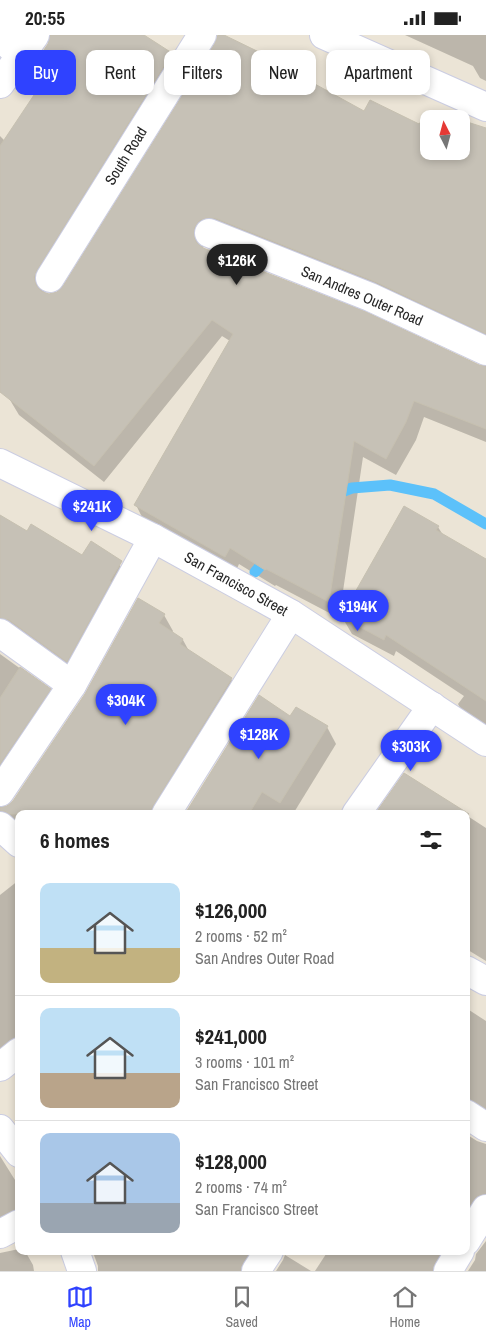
<!DOCTYPE html>
<html lang="en">
<head>
<meta charset="utf-8">
<style>
	body { margin:0; font-family:"Archivo Narrow",sans-serif; background:#f6f6f6; color:#222; height:100vh; display:flex; flex-direction:column; font-size:19px; white-space:nowrap }
	* { box-sizing:border-box; margin:0 }
	p { font-size:16px; color:#767676 }
	.icon { flex:none; width:28px; height:28px; fill:none; stroke:currentColor; stroke-width:2; stroke-linecap:round; stroke-linejoin:round }
	.map { position:relative; flex:1; overflow:hidden }
	.panel { position:absolute; left:15px; top:775px; width:455px; height:445px; display:flex; flex-direction:column; background:#fff; border-radius:10px; box-shadow:0 2px 8px #0003 }
	.panel>* { flex:none }
	.guide { position:absolute; left:15px; top:15px; width:456px; height:45px; display:flex; gap:10px }
	.needle { width:32px; rotate:354deg }
	.tools { position:absolute; left:420px; top:75px; display:grid; gap:10px }
	.tools a { display:grid; place-items:center; width:50px; height:50px; border-radius:10px; background:#fff; box-shadow:0 2px 8px #0003; font-size:25px }
	.price { position:absolute; translate:-50% -42px; padding:0 11px; border-radius:18px; background:#2f42ff; color:#fff; font-size:16px; line-height:32px; filter:drop-shadow(0 1px 2px #0008) }
	.price::after { content:''; position:absolute; left:50%; top:30px; width:15px; height:11px; margin-left:-8px; background:inherit; clip-path:polygon(0 0,100% 0,50% 100%) }
	.price.selected { background:#222; color:#fff }
	ul { padding:0; list-style:none }
	li { display:flex; align-items:center; gap:15px; height:125px; padding:0 25px }
	li+li { border-top:1px solid #e0e0e0 }
	li span { display:grid; place-items:center; flex:none; width:140px; height:100px; border-radius:10px; color:#555 }
	li>.icon { margin-inline-start:auto }
	span .icon { width:60px; height:60px; fill:#fffc; stroke-width:1 }
	li b { font-size:21px }
	h2 { display:flex; justify-content:space-between; align-items:center; height:60px; padding:0 25px; font-size:21px }
	.pill { padding:0 18px; border-radius:10px; background:#fff; box-shadow:0 2px 8px #0003; font-size:18px; line-height:45px }
	.pill.selected { background:#2f42ff; color:#fff }
	.status { display:flex; justify-content:space-between; align-items:center; height:35px; padding:0 25px; background:#fff; direction:ltr }
	.status svg { height:14px; fill:currentColor }
	.tab-bar { display:flex; justify-content:space-around; align-items:center; height:70px; border-top:1px solid #e0e0e0; background:#fff; font-size:14px; color:#767676 }
	.tab-bar a { display:grid; justify-items:center; gap:2px }
	.tab-bar .selected { color:#2f42ff }
	.map>svg:first-child { display:block }
</style>
</head>
<body>
<div class="status"><b>20:55</b><svg viewBox="0 0 49 12"><path d="M0 12V9h3v3zM5 12V6h3v6zM10 12V3h3v9zM15 12V0h3v12zM26 1h20v11H26zM47 4h2v5h-2z"/></svg></div>
<div class="map">
<svg width="486" height="1236" viewBox="0 0 486 1236">
	<rect width="100%" height="100%" fill="#ebe4d6"/>
	<g fill="#0003">
		<polygon points="45,0 142,0 171,19 181,36 46,252 44,258 50,260 58,258 64,252 216,9 219,0 221,0 429,116 461,116 486,104 486,311 204,209 203,214 486,336 486,407 424,382 416,405 396,440 363,422 339,583 276,550 275,551 239,529 235,538 145,488 136,470 230,306 222,301 104,447 19,380 10,365 16,365 0,357 0,101 5,106 41,53 31,36 49,10 51,3"/>
		<polygon points="405,0 486,0 486,46 480,43 473,31"/>
		<polygon points="0,482 28,498 83,522 116,524 126,541 76,643 0,603"/>
		<polygon points="438,492 443,500 486,526 486,698 467,686 458,669 464,661 396,616 394,621 352,599 342,582"/>
		<polygon points="164,580 173,596 172,598 183,605 189,616 231,644 241,661 167,779 19,779 19,795 0,793 0,774 7,772 14,767"/>
		<polygon points="0,619 50,655 59,671 0,759"/>
		<polygon points="291,683 327,692 336,709 293,779 186,779"/>
		<polygon points="466,780 486,793 486,926 468,915 466,917"/>
		<polygon points="19,845 19,1011 0,1015 0,860"/>
		<polygon points="466,973 486,986 486,1083 466,1083"/>
		<polygon points="466,1099 477,1106 486,1109 486,1178 466,1207"/>
		<polygon points="0,1121 15,1145 19,1162 19,1184 0,1196"/>
		<polygon points="486,1206 486,1236 468,1236 475,1225 476,1219"/>
		<polygon points="19,1214 19,1216 25,1216 33,1230 34,1236 0,1236 0,1218"/>
		<polygon points="89,1216 267,1216 257,1236 98,1236 98,1231 94,1220"/>
		<polygon points="328,1216 461,1216 449,1236 315,1236"/>
		<polygon points="285,1220 311,1236 276,1236 283,1225"/>
	</g>
	<g fill="none" stroke-linecap="round" stroke-linejoin="round">
		<g stroke="#5cc1fa" stroke-width="11">
			<polyline points="333,460 352,453 390,450 434,459 486,489"/>
			<polyline points="255,537 268,522"/>
		</g>
	</g>
	<g fill="#c6c1b6" stroke="#c6c0b0">
		<polygon points="50,0 144,0 172,18 37,235 34,242 36,250 41,256 49,259 57,257 63,251 215,8 218,0 224,0 263,19 262,20 364,76 370,65 419,89 419,88 429,92 429,116 461,116 461,85 486,93 486,299 376,247 215,183 207,183 200,185 194,193 194,201 196,207 203,213 364,276 479,330 486,331 486,394 414,366 406,387 386,424 354,406 329,567 266,534 265,535 230,513 225,522 134,470 233,299 212,285 94,431 0,357 0,111 44,45 29,35 32,33 48,9"/>
		<polygon points="404,471 439,491 436,495 486,524 486,666 386,600 384,605 341,582"/>
		<polygon points="0,480 27,496 31,489 82,520 91,506 122,526 110,546 111,547 67,627 9,585 0,583"/>
		<polygon points="138,563 165,579 159,588 183,604 180,609 232,643 153,771 150,779 9,779 4,776 0,776 0,772 7,771 13,766 85,659"/>
		<polygon points="20,632 51,654 0,729 0,663"/>
		<polygon points="259,660 290,681 296,672 328,691 280,768 262,757 249,779 185,779"/>
		<polygon points="404,738 469,779 375,779"/>
	</g>
	<g fill="none" stroke-linecap="round" stroke-linejoin="round">
		<defs>
			<g id="minor">
				<polyline points="324,0 486,72"/>
				<polyline points="0,1 21,22"/>
				<polyline points="0,49 35,0"/>
				<polyline points="209,198 370,262 486,316"/>
				<polyline points="50,243 202,0"/>
				<polyline points="0,428 153,503 291,579 486,707"/>
				<polyline points="0,598 72,650"/>
				<polyline points="0,757 72,650 153,503"/>
				<polyline points="166,779 291,579"/>
				<polyline points="356,779 432,671"/>
				<polyline points="0,791 19,808"/>
				<polyline points="466,935 486,946"/>
				<polyline points="0,1032 19,1017"/>
				<polyline points="466,1079 486,1092"/>
				<polyline points="0,1094 19,1118"/>
				<polyline points="0,1199 19,1189"/>
				<polyline points="466,1206 486,1174"/>
				<polyline points="75,1216 82,1236"/>
				<polyline points="256,1236 269,1216"/>
				<polyline points="448,1236 460,1216"/>
			</g>
		</defs>
		<use href="#minor" stroke="#cbcde2" stroke-width="30"/>
		<use href="#minor" stroke="#fff" stroke-width="28"/>
	</g>
	<g text-anchor="middle" stroke-width="4" stroke-linejoin="round" paint-order="stroke">
		<g font-size="15" fill="#272727" stroke="#fff">
			<text transform="translate(126 121) rotate(-58)" y="5">South Road</text>
			<text transform="translate(362 261) rotate(23)" y="5">San Andres Outer Road</text>
			<text transform="translate(236 549) rotate(29)" y="5">San Francisco Street</text>
		</g>
	</g>
</svg>
<div class="tools">
<a><svg class="needle" viewBox="-14 -14 28 28"><path d="M0-13l5 13h-10z" fill="#e53935"/><path d="M0 13l5-13h-10z" fill="#767676"/></svg></a>
</div>
<b class="price selected" style="left:237px;top:251px">$126K</b>
<b class="price" style="left:92px;top:497px">$241K</b>
<b class="price" style="left:358px;top:597px">$194K</b>
<b class="price" style="left:126px;top:691px">$304K</b>
<b class="price" style="left:259px;top:725px">$128K</b>
<b class="price" style="left:411px;top:737px">$303K</b>
<div class="guide">
<a class="pill selected">Buy</a>
<a class="pill">Rent</a>
<a class="pill">Filters</a>
<a class="pill">New</a>
<a class="pill">Apartment</a>
</div>
<section class="panel">
<h2>6 homes<svg class="icon" aria-label="filters" viewBox="0 0 24 24"><path d="M4 7h16M4 17h16"/><circle cx="9" cy="7" r="2"/><circle cx="15" cy="17" r="2"/></svg></h2>
<ul>
<li><span style="background:linear-gradient(#bfe0f5 65%,#c2b280 0)"><svg class="icon" aria-label="home" viewBox="0 0 24 24"><path d="M3 11l9-7 9 7M6 9v11h12V9"/></svg></span><div><b>$126,000</b><p>2 rooms · 52 m²</p><p>San Andres Outer Road</p></div></li>
<li><span style="background:linear-gradient(#bfe0f5 65%,#b9a48a 0)"><svg class="icon" aria-label="home" viewBox="0 0 24 24"><path d="M3 11l9-7 9 7M6 9v11h12V9"/></svg></span><div><b>$241,000</b><p>3 rooms · 101 m²</p><p>San Francisco Street</p></div></li>
<li><span style="background:linear-gradient(#a9c7e8 70%,#9aa5b1 0)"><svg class="icon" aria-label="home" viewBox="0 0 24 24"><path d="M3 11l9-7 9 7M6 9v11h12V9"/></svg></span><div><b>$128,000</b><p>2 rooms · 74 m²</p><p>San Francisco Street</p></div></li>
</ul>
</section>
</div>
<nav class="tab-bar">
<a class="selected"><svg class="icon" aria-label="map" viewBox="0 0 24 24"><path d="M3 6l6-2 6 2 6-2v14l-6 2-6-2-6 2zM9 4v14M15 6v14"/></svg>Map</a>
<a><svg class="icon" aria-label="saved" viewBox="0 0 24 24"><path d="M7 4h10v16l-5-4-5 4z"/></svg>Saved</a>
<a><svg class="icon" aria-label="home" viewBox="0 0 24 24"><path d="M3 11l9-7 9 7M6 9v11h12V9"/></svg>Home</a>
</nav>
</body>
</html>
